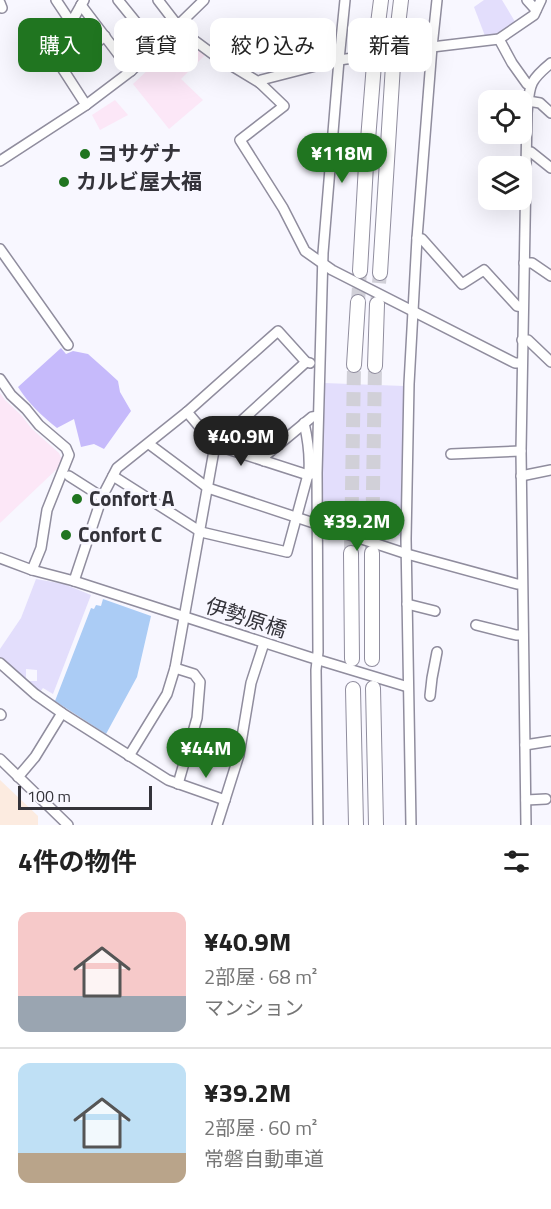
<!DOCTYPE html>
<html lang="ja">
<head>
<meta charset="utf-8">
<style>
	body { margin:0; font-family:"Titillium Web","Noto Sans JP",sans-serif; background:#f6f6f6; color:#222; height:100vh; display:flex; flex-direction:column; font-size:22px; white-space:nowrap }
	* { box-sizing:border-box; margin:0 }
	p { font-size:20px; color:#767676 }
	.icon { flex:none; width:33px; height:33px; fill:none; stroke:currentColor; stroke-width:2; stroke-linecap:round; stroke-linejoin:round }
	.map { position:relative; height:825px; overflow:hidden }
	.drawer { display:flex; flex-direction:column; background:#fff; flex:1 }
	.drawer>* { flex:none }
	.hud { position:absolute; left:18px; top:18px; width:516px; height:54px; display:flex; gap:12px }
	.buttons { position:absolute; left:478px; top:90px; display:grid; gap:12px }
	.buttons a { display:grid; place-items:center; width:54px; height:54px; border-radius:12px; background:#fff; box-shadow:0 6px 24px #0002; font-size:30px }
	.scale { position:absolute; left:18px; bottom:15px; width:134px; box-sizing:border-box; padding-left:6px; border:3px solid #34333a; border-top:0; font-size:16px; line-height:21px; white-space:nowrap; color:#34333a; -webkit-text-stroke:4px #f8f7ff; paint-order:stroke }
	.price { position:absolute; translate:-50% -51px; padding:0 14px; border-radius:21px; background:#207520; color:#fff; font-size:20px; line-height:39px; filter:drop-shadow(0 2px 3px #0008) }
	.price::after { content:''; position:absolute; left:50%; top:36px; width:18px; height:14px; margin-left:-9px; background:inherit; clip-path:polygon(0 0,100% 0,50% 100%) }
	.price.on { background:#222; color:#fff }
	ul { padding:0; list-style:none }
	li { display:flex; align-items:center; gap:18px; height:150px; padding:0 18px }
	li+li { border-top:2px solid #e0e0e0 }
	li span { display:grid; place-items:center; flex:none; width:168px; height:120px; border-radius:12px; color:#555 }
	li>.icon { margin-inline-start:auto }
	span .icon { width:72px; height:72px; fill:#fffc; stroke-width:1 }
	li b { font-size:26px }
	h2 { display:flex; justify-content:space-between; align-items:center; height:72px; padding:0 18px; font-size:26px }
	.pill { padding:0 21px; border-radius:12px; background:#fff; box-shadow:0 6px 24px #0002; font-size:21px; line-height:54px }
	.pill.on { background:#207520; color:#fff }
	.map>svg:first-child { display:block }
</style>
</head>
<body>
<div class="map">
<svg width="551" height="825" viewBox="0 0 551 825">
	<rect width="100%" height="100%" fill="#f8f7ff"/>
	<g fill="#fce7f7">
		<polygon points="184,36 206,54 181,79 203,100 169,129 133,84"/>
		<polygon points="115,100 128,115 100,130 92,115"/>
		<polygon points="0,393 5,400 21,415 32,429 59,453 62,460 60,466 0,523"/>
	</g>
	<polygon fill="#fcebe0" points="0,780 38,816 38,825 0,825"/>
	<g fill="#e3defc" fill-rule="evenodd">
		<polygon points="484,0 502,0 517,25 503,33 485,36 474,7"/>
		<polygon points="324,383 404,386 400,536 390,534 391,527 385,526 339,525 322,516"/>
		<path d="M36,579L64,584L91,595L53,694L43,688L39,693L0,659V649L21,618ZM26,669L37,670V681H26Z"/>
	</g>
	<path fill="#c6bafb" d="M61,348L66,354L73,351L88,354L106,370L118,381L120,392L131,411L104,449L94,444L81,447L74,419L57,428C42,416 28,403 18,387Z"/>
	<polygon fill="#abccf5" points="103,599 151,616 137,677 106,734 55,701 91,608 94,609 96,605 101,606"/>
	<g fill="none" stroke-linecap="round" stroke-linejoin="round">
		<g stroke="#d1d0d8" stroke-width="14" stroke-dasharray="14 7" stroke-linecap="butt">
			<polyline points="358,302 360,271"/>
			<polyline points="377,304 380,273"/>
			<polyline points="351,553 354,365"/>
			<polyline points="372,553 375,366"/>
		</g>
		<defs>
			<g id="minor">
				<polyline points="56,0 68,18 72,20"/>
				<polyline points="84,0 55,51 55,57 86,105"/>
				<polyline points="118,0 157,48"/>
				<polyline points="158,0 178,26 187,35 214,55 260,83 284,106 240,140 283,208 305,251 332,270 515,363 522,363"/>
				<polyline points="527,0 536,10"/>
				<polyline points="0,3 2,8"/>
				<polyline points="81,5 131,71"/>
				<polyline points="499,39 512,63 527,84 530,85"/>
				<polyline points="63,69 105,36"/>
				<polyline points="260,83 261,80 339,60 432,47 499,39 534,15 541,0"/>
				<polyline points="528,101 540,103 551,113"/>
				<polyline points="527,152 531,152 551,168"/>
				<polyline points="0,161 86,105 131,71 204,0"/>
				<polyline points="417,238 422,239 462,284 484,270 517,306 523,307"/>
				<polyline points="0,249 68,345"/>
				<polyline points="524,263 532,263 551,276"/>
				<polyline points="522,340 528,340 551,362"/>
				<polyline points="0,379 11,395 26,409 39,425 66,448 69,455 47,510 41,548 32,570"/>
				<polyline points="187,412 215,445 308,475 312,474"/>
				<polyline points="149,444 208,488 407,554 517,584 522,584"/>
				<polyline points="451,454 521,451"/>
				<polyline points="264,461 266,455 312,417 318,416"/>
				<polyline points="69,476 102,497"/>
				<path d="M113,476L201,532L287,552L309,471C310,454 308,440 304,423"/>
				<polyline points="521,476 551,470"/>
				<polyline points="0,558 32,570 74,581 309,657 408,687"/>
				<polyline points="74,581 102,497 117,468 187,412 278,331 306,362 310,363"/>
				<polyline points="407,604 435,611"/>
				<polyline points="476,625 516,635 523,635"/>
				<polyline points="0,663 35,694 62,713 168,780 225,800"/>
				<polyline points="175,668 194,674 200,682 197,718 178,784"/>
				<polyline points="430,696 432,678 437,652"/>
				<polyline points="0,714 1,715"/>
				<polyline points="525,745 551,741"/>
				<polyline points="129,756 167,694 175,668 215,445 306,362"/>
				<polyline points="0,759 68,825"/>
				<polyline points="18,777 35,757 62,713"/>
				<polyline points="526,800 546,799"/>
				<polyline points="217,825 239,755 251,683 264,643"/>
				<polyline points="318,825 316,670 318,652 317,473 323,253 339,60 345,0"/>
				<polyline points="411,825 406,539 409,384 417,238 432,47 437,0"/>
				<path d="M526,825L521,451L527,113C530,85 528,82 551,63"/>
			</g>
			<g id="highway">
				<polyline points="376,39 381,0"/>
				<polyline points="396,42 401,0"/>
				<polyline points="360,271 366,165 374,64"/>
				<polyline points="380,273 393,65"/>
				<polyline points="354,365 358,302"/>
				<polyline points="375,366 377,304"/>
				<polyline points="351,553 352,659"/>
				<polyline points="372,553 372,659"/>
				<polyline points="373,688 376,825"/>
				<polyline points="353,689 356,825"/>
			</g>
		</defs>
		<use href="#minor" stroke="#908d9e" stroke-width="12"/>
		<use href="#highway" stroke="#908d9e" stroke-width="16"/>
		<use href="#minor" stroke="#fff" stroke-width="9"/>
		<use href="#highway" stroke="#fff" stroke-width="14"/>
	</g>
	<g fill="#207520" stroke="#f8f7ff" stroke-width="2">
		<circle cx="85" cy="154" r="6"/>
		<circle cx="64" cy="182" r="6"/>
		<circle cx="77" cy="499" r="6"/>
		<circle cx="66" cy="535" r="6"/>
	</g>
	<g text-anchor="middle" stroke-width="6" stroke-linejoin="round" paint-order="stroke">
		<g font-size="21" font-weight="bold" fill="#34333a" stroke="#f8f7ff" text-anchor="start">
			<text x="97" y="161">ヨサゲナ</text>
			<text x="76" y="189">カルビ屋大福</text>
			<text x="89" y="506">Confort A</text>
			<text x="78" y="542">Confort C</text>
		</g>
		<g font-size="21" fill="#34333a" stroke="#f8f7ff">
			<text transform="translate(246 618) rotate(18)" y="7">伊勢原橋</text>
		</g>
	</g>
</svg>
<div class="buttons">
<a><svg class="icon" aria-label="locate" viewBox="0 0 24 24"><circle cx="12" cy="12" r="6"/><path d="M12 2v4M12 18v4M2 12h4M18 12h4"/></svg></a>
<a><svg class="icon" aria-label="layers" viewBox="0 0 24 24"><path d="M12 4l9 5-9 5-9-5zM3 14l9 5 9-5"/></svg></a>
</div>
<div class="scale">100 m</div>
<b class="price" style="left:342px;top:184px">¥118M</b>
<b class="price on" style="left:241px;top:467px">¥40.9M</b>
<b class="price" style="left:357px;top:552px">¥39.2M</b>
<b class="price" style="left:206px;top:779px">¥44M</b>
<div class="hud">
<a class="pill on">購入</a>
<a class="pill">賃貸</a>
<a class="pill">絞り込み</a>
<a class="pill">新着</a>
</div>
</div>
<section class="drawer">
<h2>4件の物件<svg class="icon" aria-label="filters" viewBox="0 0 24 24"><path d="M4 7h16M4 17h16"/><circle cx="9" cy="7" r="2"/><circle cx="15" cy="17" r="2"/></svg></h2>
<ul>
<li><span style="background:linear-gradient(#f6c9c9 70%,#9aa5b1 0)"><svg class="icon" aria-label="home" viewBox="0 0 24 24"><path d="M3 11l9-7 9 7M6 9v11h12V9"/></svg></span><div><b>¥40.9M</b><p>2部屋 · 68 m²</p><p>マンション</p></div></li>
<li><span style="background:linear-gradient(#bfe0f5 75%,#b9a48a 0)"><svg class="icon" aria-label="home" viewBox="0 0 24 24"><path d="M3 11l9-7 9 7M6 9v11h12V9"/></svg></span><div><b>¥39.2M</b><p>2部屋 · 60 m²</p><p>常磐自動車道</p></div></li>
</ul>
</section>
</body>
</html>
